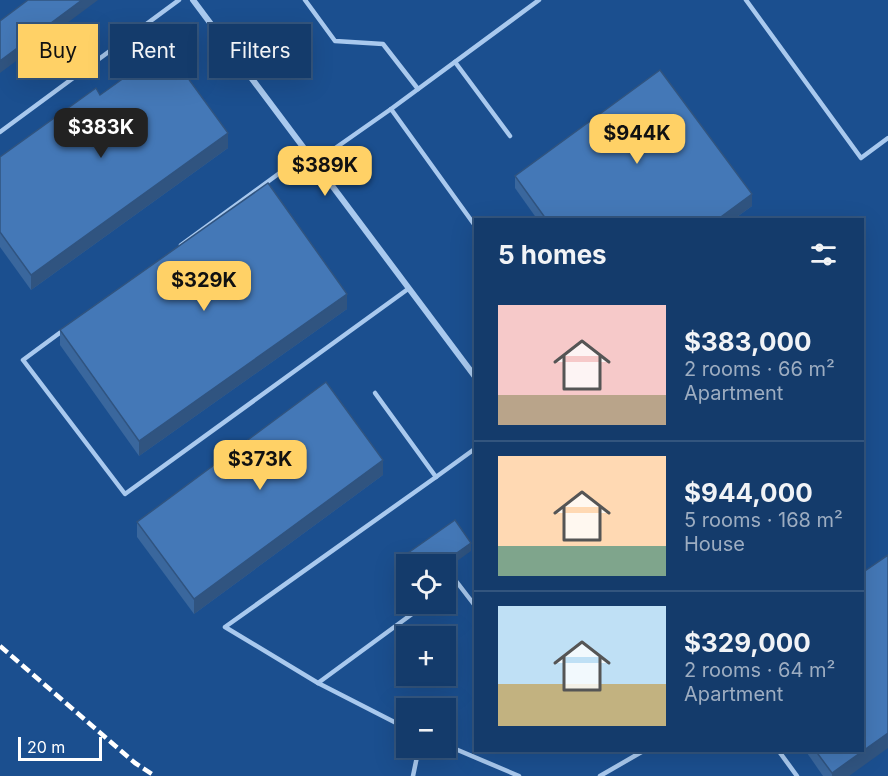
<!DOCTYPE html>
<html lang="en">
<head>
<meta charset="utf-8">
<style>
	body { margin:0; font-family:Inter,sans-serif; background:#214673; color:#f1f3f6; height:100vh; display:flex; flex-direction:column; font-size:22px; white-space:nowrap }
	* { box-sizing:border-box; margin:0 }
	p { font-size:20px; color:#9dadc1 }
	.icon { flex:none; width:33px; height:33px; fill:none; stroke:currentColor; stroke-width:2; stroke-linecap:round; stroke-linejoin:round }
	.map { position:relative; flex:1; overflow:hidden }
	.panel { position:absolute; left:474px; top:218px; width:390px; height:534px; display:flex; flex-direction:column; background:#143b6b; border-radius:0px; box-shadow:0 6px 24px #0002,0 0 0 2px #33557e }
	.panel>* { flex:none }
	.guide { position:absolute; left:18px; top:24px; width:366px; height:54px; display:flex; gap:12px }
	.controls { position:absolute; left:396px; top:554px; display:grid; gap:12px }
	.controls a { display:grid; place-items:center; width:60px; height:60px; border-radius:0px; background:#143b6b; box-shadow:0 6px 24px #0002,0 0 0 2px #33557e; font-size:30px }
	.scale { position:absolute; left:18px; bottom:15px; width:84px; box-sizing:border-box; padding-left:6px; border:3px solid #fff; border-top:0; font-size:16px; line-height:21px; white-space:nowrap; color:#fff; -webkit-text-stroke:4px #1b4f8f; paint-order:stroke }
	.price { position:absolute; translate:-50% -51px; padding:0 14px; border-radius:12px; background:#ffd166; color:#111; font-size:20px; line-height:39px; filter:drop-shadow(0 2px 3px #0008) }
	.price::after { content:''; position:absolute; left:50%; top:36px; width:18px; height:14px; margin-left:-9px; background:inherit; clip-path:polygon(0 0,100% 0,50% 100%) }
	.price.on { background:#222; color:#fff }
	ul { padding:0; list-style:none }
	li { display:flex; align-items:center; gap:18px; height:150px; padding:0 24px }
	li+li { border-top:2px solid #33557e }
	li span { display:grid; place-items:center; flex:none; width:168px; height:120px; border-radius:0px; color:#555 }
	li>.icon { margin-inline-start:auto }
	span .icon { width:72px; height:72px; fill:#fffc; stroke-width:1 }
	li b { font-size:26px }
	h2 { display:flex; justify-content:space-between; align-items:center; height:72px; padding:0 24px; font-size:26px }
	.chip { padding:0 21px; border-radius:0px; background:#143b6b; box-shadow:0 6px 24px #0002,0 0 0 2px #33557e; font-size:21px; line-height:54px }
	.chip.on { background:#ffd166; color:#111 }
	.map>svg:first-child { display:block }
</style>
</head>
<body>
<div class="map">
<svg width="888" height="776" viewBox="0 0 888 776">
	<rect width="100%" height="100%" fill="#1b4f8f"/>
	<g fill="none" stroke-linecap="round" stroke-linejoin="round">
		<g stroke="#a9c9ee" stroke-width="4.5">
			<polyline points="305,0 335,41 383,44 418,89"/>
			<polyline points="746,0 861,158 888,138"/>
			<polyline points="455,62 510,136"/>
			<polyline points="391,109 539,0"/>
			<polyline points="0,132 179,0"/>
			<polyline points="314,163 391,109 476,227"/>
			<polyline points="181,245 307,153"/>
			<polyline points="65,329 23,360 125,494 408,289"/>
			<polyline points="375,393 436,477 476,448"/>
			<polyline points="446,589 456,581 476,607"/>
			<polyline points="318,683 427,603"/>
			<polyline points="406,728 318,683 225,627 436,477"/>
			<polyline points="446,745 519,776"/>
			<polyline points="778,750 797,776"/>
			<polyline points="413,776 419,747"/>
			<polyline points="600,776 645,750"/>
		</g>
		<polyline stroke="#a9c9ee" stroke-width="6" points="193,0 476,378"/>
		<polyline stroke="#fff" stroke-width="4.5" stroke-dasharray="10 4.5" stroke-linecap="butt" points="0,646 135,763 155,776"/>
	</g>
	<g fill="#3a679d">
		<polygon points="100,95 228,148 31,290 0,247 0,157"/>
		<polygon points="515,176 752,206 734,219 537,219 515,188"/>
		<polygon points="347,309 139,456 60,345 60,330"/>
		<polygon points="383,475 194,614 137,537 137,522"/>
		<polygon points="471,551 406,564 406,580 398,568 398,560"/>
		<polygon points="805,750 862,750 849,776 823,776"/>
	</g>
	<g fill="#305480">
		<polygon points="82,0 98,0 0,73 0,61"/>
		<polygon points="228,133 228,148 31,290 31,275"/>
		<polygon points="752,194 752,206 734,219 718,219"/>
		<polygon points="347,294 347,309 139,456 139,441"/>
		<polygon points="383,460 383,475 194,614 194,599"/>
		<polygon points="471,543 471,551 446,569 446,564 441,564"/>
		<polygon points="888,733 888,748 849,776 832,776 832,773"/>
	</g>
	<g fill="#4478b7" stroke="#305480" stroke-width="1.5">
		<polygon points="28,0 82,0 0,61 0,21"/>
		<polygon points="166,48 228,133 31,275 0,232 0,157 96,88 100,95"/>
		<polygon points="660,70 752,194 718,219 546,219 515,176"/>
		<polygon points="268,183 347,294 139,441 60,330"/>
		<polygon points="326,382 383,460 194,599 137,522"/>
		<polygon points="455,520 471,543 441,564 406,564 406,572 398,560"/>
		<polygon points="888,555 888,733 832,773 815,750 862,750 862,573"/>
	</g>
</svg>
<div class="controls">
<a><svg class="icon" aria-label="locate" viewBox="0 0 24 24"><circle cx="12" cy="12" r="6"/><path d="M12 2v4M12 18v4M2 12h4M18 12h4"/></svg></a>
<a>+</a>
<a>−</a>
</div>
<div class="scale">20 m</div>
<b class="price on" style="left:101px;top:159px">$383K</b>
<b class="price" style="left:637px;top:165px">$944K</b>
<b class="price" style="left:325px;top:197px">$389K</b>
<b class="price" style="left:204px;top:312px">$329K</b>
<b class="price" style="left:260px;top:491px">$373K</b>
<div class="guide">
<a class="chip on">Buy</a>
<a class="chip">Rent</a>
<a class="chip">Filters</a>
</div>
<section class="panel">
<h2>5 homes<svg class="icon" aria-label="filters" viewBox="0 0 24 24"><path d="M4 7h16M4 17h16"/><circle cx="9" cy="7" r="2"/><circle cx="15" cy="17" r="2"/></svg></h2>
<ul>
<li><span style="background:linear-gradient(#f6c9c9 75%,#b9a48a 0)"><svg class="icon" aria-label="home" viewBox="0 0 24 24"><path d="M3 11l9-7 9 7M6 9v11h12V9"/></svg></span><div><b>$383,000</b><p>2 rooms · 66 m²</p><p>Apartment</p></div></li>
<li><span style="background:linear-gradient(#ffd9b3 75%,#7fa58c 0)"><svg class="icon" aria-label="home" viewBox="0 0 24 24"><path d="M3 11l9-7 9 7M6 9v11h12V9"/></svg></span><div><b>$944,000</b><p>5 rooms · 168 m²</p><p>House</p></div></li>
<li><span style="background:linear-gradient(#bfe0f5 65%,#c2b280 0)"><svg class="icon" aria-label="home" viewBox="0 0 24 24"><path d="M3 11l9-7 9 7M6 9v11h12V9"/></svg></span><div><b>$329,000</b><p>2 rooms · 64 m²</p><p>Apartment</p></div></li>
</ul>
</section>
</div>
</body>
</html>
